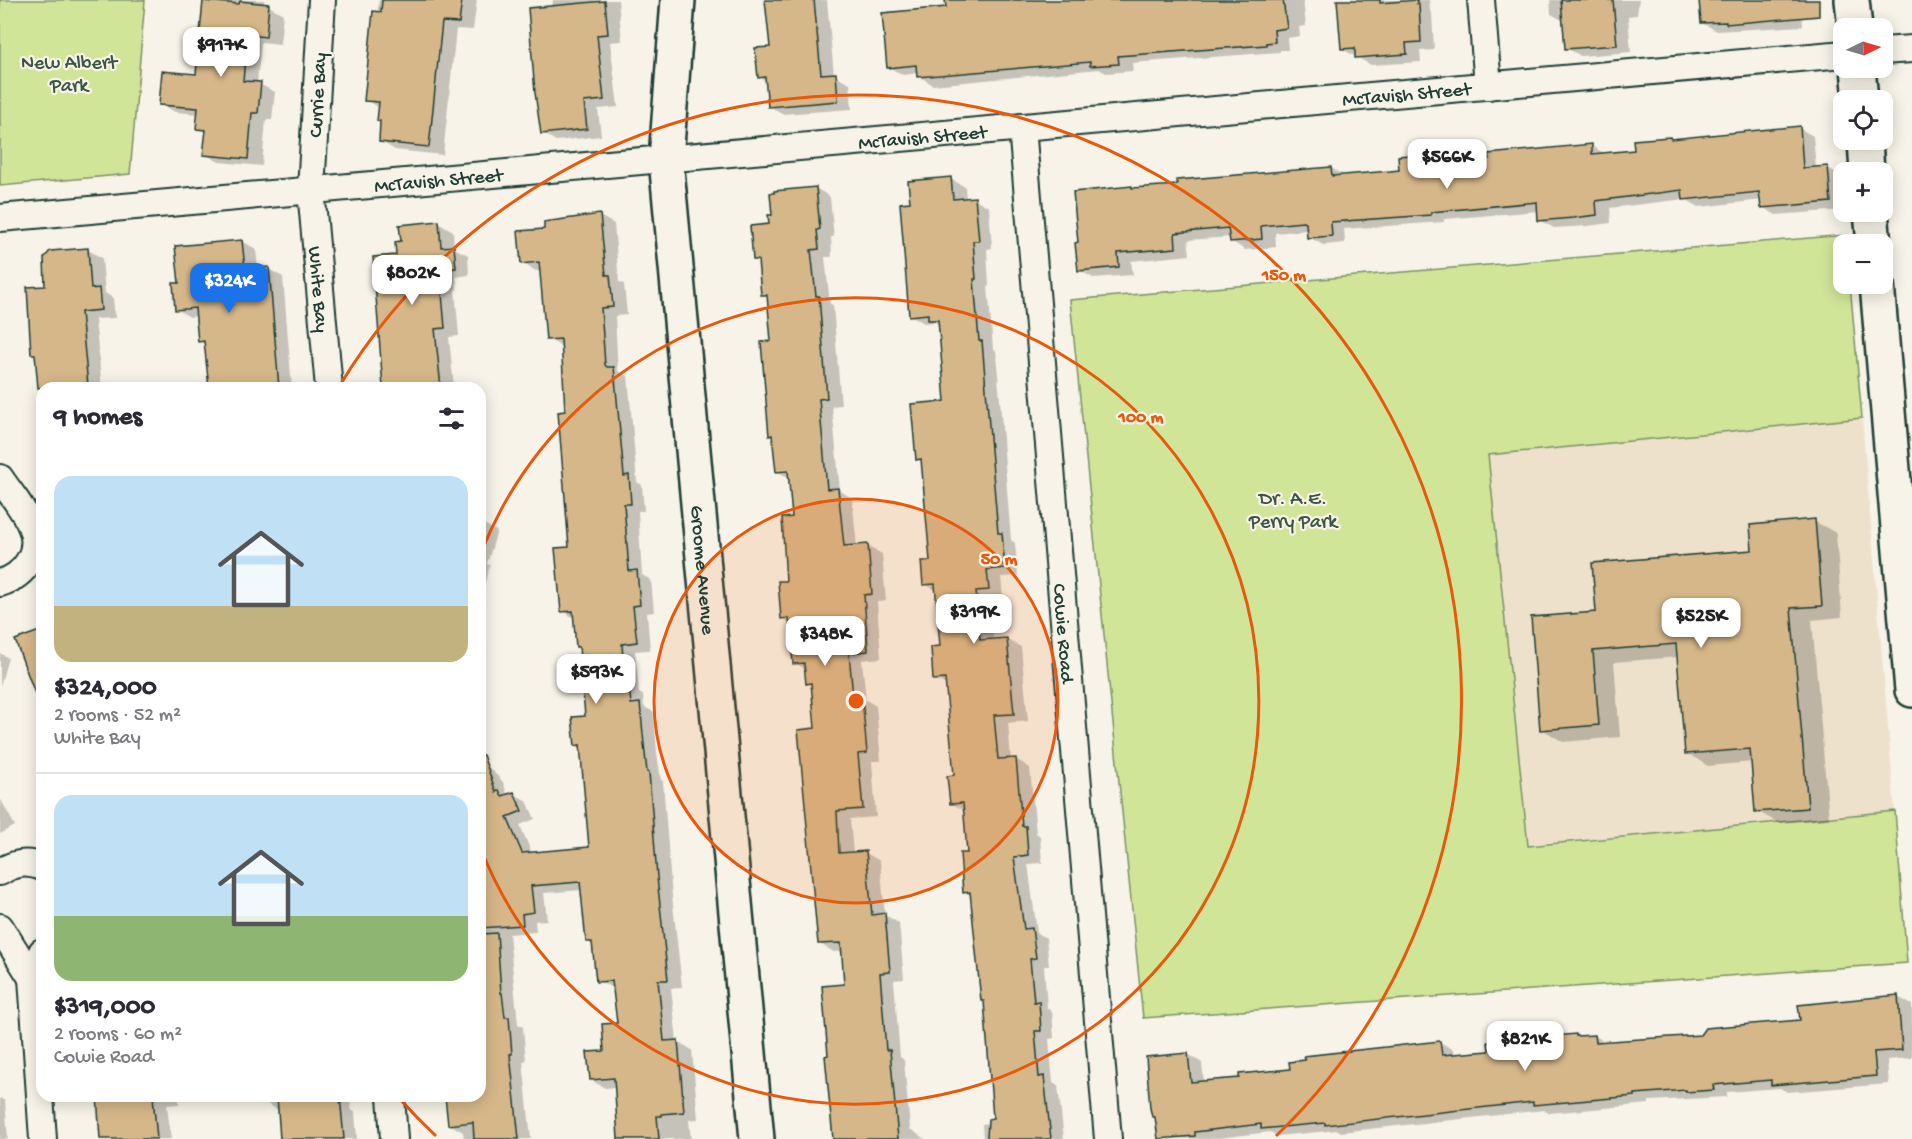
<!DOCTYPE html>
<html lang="en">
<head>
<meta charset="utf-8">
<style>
	body { margin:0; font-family:"Gochi Hand",sans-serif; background:#f2f2f3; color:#2b2b33; height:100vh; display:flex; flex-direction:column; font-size:22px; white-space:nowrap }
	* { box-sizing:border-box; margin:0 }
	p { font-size:20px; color:#7c7c81 }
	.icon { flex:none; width:33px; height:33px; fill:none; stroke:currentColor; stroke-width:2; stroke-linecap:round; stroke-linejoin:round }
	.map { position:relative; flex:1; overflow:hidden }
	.drawer { position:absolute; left:36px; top:382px; width:450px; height:720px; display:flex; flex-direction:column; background:#fff; border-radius:18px; box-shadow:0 3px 15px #0003 }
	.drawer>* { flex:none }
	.needle { width:39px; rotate:85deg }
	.fabs { position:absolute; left:1833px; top:18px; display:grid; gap:12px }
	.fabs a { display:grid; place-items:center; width:60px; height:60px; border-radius:12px; background:#fff; box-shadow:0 3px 15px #0003; font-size:30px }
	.price { position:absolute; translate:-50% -51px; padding:0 14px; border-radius:12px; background:#fff; color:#222; font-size:20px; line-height:39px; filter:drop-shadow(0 2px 3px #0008) }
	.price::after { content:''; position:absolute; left:50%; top:36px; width:18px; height:14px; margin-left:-9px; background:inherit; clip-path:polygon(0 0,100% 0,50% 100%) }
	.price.current { background:#1a73e8; color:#fff }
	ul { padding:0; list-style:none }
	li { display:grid; align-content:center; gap:12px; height:318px; padding:0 18px }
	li+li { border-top:2px solid #e1e1e2 }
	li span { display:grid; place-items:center; height:186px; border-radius:18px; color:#555 }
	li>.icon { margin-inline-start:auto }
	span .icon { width:108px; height:108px; fill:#fffc; stroke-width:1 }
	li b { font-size:26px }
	h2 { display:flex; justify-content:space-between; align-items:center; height:72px; padding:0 18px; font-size:26px }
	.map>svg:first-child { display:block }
</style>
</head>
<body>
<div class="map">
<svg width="1912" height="1139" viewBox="0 0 1912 1139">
	<rect width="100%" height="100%" fill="#f7f3e8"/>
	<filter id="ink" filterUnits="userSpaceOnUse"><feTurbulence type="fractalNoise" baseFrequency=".0167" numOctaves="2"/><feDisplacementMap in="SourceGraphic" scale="12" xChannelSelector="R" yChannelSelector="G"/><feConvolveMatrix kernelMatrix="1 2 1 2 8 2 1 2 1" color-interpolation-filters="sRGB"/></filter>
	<g filter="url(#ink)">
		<polygon fill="#ede1cc" points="1862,418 1895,811 1527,846 1488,455"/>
		<g fill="#d1e599" stroke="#789166" stroke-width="1.5">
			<polygon points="0,0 145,0 130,174 0,186"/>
			<polygon points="1846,235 1847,244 1844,244 1844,284 1850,284 1862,418 1488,455 1528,846 1895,811 1907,963 1143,1018 1070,300"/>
		</g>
		<g fill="#0003">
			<polygon points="208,0 264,0 264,5 269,6 283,14 280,44 261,42 257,83 275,92 272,120 266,120 262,166 219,162 205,154 207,133 198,128 199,114 175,112 161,104 198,76"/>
			<polygon points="379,0 477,0 473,30 456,29 443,155 395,150 380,141 380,108 366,100"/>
			<polygon points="553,0 618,0 622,41 610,42 618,107 598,109 601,136 556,141 542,133"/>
			<polygon points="762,0 827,0 834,75 850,83 852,109 783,114 769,106 767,81 759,77 772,48 767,5"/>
			<polygon points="947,0 1303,0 1306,26 1299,27 1300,36 1287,38 1288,50 1280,50 1280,52 1132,63 1133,71 1106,73 1099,69 933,85 919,76 918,73 903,75 888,67 947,8"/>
			<polygon points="1338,0 1429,0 1430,10 1432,13 1434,50 1420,51 1421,62 1371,65 1342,49"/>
			<polygon points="1550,0 1639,0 1637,15 1628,16 1631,52 1581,56 1566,48 1564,21 1551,14"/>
			<polygon points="1700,0 1801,0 1803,26 1717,31 1702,23"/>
			<polygon points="1799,128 1813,136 1816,168 1828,168 1842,176 1844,210 1776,215 1762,207 1762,200 1699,207 1685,199 1610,208 1611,223 1588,226 1554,228 1539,220 1539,211 1444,219 1444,222 1344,229 1345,243 1323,245 1309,237 1308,230 1275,233 1276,247 1245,250 1231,241 1231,237 1188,240 1190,255 1131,261 1133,275 1093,278 1079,270 1135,190 1331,168 1345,176 1401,171 1430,155 1445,164 1490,160 1591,146 1606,154 1636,152 1674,141"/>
			<polygon points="951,179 965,187 966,200 975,199 989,207 992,248 987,249 989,286 988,286 993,349 996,351 1011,540 1015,543 1018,576 1001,577 1003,597 990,598 993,640 1006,639 1021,647 1028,721 1008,723 1011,760 1016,759 1030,768 1036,833 1040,836 1042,863 1028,864 1037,933 1046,938 1049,966 1044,966 1047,1008 1052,1011 1054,1038 1049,1039 1053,1083 1058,1086 1064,1139 983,1139 982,1124 990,1123 995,1120 985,1002 982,1000 972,896 965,892 969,854 965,811 951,803 956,777 948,686 935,679 941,647 937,591 925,584 931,562 923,462 918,459 947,402 940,325 935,322 924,323 910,315 912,204"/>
			<polygon points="816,188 830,197 834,237 831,237 832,257 825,257 830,304 833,305 841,405 832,406 840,491 852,498 857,547 868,546 882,554 886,601 877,602 881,658 862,660 866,700 876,706 881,761 872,761 876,817 850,819 853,854 866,853 880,861 885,915 899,923 904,979 894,980 900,1057 904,1060 910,1129 925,1139 833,1139 846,986 843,951 834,952 820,944 817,730 813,686 808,683 807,670 795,663 791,623 782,618 794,519 789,478 777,471 774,437 771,435 773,342 769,298 763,294 760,262 754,259 773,216"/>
			<polygon points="600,216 614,224 619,282 624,284 627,315 615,316 618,371 628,376 637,482 642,485 644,511 638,511 642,575 651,580 654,612 647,613 650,650 635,651 639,693 643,695 644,707 654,712 657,753 661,780 663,781 671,886 682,987 671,988 677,1041 692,1050 698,1119 689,1120 691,1139 620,1139 616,1087 605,1088 591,1080 619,1024 615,989 598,981 594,946 587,941 582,890 544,893 547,920 535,921 536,932 509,934 518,1024 523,1027 526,1061 523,1061 531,1139 464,1139 463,1132 449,1124 480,1096 480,758 503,782 508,796 513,793 527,801 535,819 520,825 532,854 591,849 581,748 576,745 586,717 580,648 578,646 575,619 563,611 570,549 567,413 562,347 548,339 541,271 536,271 522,263 546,230"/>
			<polygon points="439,223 453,231 454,248 468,255 469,275 456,277 457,289 455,290 459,336 449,337 454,388 384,388 374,258 398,256 402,242"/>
			<polygon points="242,241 256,249 258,270 268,269 283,277 292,388 210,388 206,345 199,341 197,316 190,317 176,309 180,284"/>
			<polygon points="88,250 102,258 105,293 113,298 115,318 95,319 102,388 42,388 42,410 37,356 33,353 47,287"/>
			<polygon points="40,427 42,427 42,454"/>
			<polygon points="480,501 482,523 497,531 487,564 490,565 482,592 480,591"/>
			<polygon points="1814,521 1836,533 1842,617 1812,620 1829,819 1778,823 1757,811 1753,762 1708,766 1687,753 1679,657 1614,662 1620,737 1563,742 1542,729 1597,613 1754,551"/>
			<polygon points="0,653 8,658 0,686"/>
			<polygon points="42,795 42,811 38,809"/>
			<polygon points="0,798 15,826 0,834"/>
			<polygon points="1898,997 1912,1005 1912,1058 1887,1060 1889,1084 1787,1092 1780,1088 1727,1092 1727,1097 1649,1101 1649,1104 1549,1113 1544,1110 1341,1132 1338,1130 1277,1136 1270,1132 1210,1139 1158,1138 1188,1054 1202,1063 1204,1083 1240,1079 1440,1042 1454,1050 1455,1056 1490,1053 1576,1036 1579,1038 1595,1036 1605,1042 1701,1036 1801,1021"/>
			<polygon points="98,1096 179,1096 179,1104 167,1105 171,1139 102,1139"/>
			<polygon points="261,1096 350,1096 351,1110 355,1112 357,1139 282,1139 280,1109 276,1109 262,1101"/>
			<polygon points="0,1098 5,1101 8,1139 0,1139"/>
		</g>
		<g fill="#d6b789" stroke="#1f3d34" stroke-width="1.5">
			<polygon points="382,0 462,0 459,23 442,22 429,147 379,142 380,121 377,121 379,102 364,101 373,11 381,12"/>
			<polygon points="765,0 814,0 821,74 836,73 838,101 768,107 765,77 758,78 755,48 770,47"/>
			<polygon points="945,0 1283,0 1287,28 1274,30 1275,42 1266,43 1266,45 1118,56 1119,64 1090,66 1090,62 917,77 916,65 887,68 882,13 946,7"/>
			<polygon points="1337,0 1380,0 1380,3 1417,0 1417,4 1419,4 1421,42 1406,43 1407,54 1355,58 1355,48 1341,49"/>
			<polygon points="1561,0 1613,0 1617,45 1565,49"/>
			<polygon points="1699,0 1819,0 1819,16 1726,24 1726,22 1701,23"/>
			<polygon points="203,1 239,4 240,1 269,4 266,37 247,35 243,81 261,82 258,113 252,113 248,159 203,155 206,130 196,129 198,108 159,105 162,71 196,74"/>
			<polygon points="605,1 608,34 597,35 604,100 584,102 587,129 541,134 535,93 528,8"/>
			<polygon points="1800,126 1803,168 1828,166 1831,202 1761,208 1759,192 1683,200 1682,190 1596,201 1597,215 1573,218 1538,221 1537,202 1431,212 1431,215 1331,222 1332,236 1307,238 1306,223 1303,222 1261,226 1262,239 1230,242 1228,228 1175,233 1176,248 1118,253 1119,267 1078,271 1075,243 1078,242 1073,192 1132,186 1132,188 1177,185 1177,180 1331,167 1332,176 1390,171 1399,170 1398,156 1431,153 1432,164 1489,159 1488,154 1592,144 1592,154 1634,150 1633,140 1670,137 1671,139"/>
			<polygon points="951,177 953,199 975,197 979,241 973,241 976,279 974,279 979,341 982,341 998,533 1002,533 1005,568 987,570 989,590 976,591 980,640 1007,638 1014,714 994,715 998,759 1016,758 1022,826 1026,826 1028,855 1014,857 1024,929 1032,928 1036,958 1030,959 1034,1002 1039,1001 1041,1031 1035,1031 1039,1077 1044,1076 1051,1139 987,1139 988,1119 993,1118 984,1001 981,1001 970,892 963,893 960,853 967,853 963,803 950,804 947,776 954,775 945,679 933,680 931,647 940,646 935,584 923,585 921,561 930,561 921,459 916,460 911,404 945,401 938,320 928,320 928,314 909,316 900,203 910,202 908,181"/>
			<polygon points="816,187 820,229 817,230 819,249 811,250 816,296 819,296 827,398 819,399 827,489 838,488 844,546 868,544 872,594 864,595 868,651 849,653 853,697 862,697 867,753 858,754 863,809 837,811 839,853 866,851 872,915 885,913 890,972 880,973 883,1011 886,1050 890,1050 898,1139 833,1139 825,1056 828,1055 822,986 844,984 841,943 818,944 798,730 815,728 811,683 806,684 804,663 793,664 789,618 781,619 778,581 786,581 782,518 792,517 788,471 776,472 772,435 769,436 761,342 771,341 767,295 761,295 758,260 753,260 750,226 769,224 768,215 772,215 770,193 774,193 774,191"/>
			<polygon points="600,214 606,275 610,275 613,307 601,308 605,365 607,367 614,367 624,476 629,475 631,504 624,504 629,571 637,570 640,605 633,606 637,642 622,644 625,686 629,686 631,704 640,703 644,744 647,772 649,772 657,877 668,980 658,980 664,1041 678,1040 684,1112 662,1114 662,1116 657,1116 659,1139 618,1139 614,1078 590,1080 587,1052 604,1051 602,1024 617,1023 612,981 596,982 592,942 586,942 580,882 531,886 534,912 522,914 523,925 480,928 480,755 483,755 496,792 499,790 502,796 514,792 522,811 507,817 522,853 589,847 580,745 575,746 572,717 585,716 579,647 576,647 573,611 561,612 555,548 569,547 558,412 565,411 561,339 546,340 539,262 521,264 518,231 544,229 544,222"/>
			<polygon points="439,221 441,247 454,246 456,268 443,269 444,282 441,282 445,328 435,329 441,388 383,388 373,257 396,255 395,242 401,241 399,225"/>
			<polygon points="242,240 245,269 269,267 279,388 209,388 204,341 198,342 195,308 175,310 173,283 179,283 175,246"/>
			<polygon points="88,248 91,289 99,288 101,310 81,312 88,386 38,388 35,354 31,354 27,287 45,286 44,258 50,251"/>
			<polygon points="1815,519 1822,606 1791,608 1808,808 1755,812 1750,749 1685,754 1676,644 1593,651 1599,725 1540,730 1531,617 1596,612 1592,563 1752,550 1750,525"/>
			<polygon points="42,630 42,706 40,707 15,640"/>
			<polygon points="497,933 501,993 502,993 505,1017 509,1017 512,1054 510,1054 519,1139 474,1139 473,1122 448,1125 445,1096 480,1096 480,934"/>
			<polygon points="1898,995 1902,1050 1874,1052 1876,1076 1771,1085 1771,1080 1713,1085 1714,1090 1686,1092 1686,1090 1635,1094 1635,1096 1533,1105 1533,1102 1325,1125 1325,1123 1261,1129 1261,1124 1195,1132 1195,1136 1158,1139 1155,1117 1152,1117 1150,1108 1146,1057 1188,1053 1191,1082 1239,1078 1239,1074 1290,1069 1289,1062 1305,1060 1304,1056 1440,1041 1442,1055 1489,1051 1488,1042 1576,1034 1576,1036 1595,1035 1596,1042 1700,1035 1705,1028 1800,1020 1798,1005"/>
			<polygon points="97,1096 153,1096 157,1139 100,1139"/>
			<polygon points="277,1096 340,1096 344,1139 280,1139"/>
		</g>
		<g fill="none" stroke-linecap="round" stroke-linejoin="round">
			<defs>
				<g id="street">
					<path id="s1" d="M322,0L311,190L329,388"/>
					<polyline points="1481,0 1488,86"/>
					<polyline points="1882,51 1912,49"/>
					<path id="s2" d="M1022,127L1108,1139"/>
					<path id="s3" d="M0,218L1844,54"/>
					<path d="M0,478C10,493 24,509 31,526C42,551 25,576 0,583"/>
					<path d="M0,872C14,863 26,861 42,867"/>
					<polyline points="0,927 32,978"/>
					<polyline points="42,952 32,978 43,1139"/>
					<polyline points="391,1096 394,1139"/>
				</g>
				<g id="secondary">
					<path id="s4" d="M678,0L666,159L757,1139"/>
					<polyline points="1852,0 1855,28"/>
					<polyline points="1858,68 1861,100"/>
					<polyline points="1865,140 1867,172"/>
					<polyline points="1871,212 1874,244"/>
					<polyline points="1877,284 1912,690"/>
				</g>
			</defs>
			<use href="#street" stroke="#1f3d34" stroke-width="30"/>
			<use href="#secondary" stroke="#1f3d34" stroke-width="38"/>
			<use href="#street" stroke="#f7f3e8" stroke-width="26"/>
			<use href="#secondary" stroke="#f7f3e8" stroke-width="33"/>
		</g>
	</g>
	<circle cx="856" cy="701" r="202" fill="#e8590c" fill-opacity=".12"/>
	<g fill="none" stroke="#e8590c" stroke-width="3">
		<circle cx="856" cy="701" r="202"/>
		<path d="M481 553A403 403 0 1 1 481 849"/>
		<path d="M436 1136A605 605 0 0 1 399 1098M340 385A605 605 0 1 1 1276 1136"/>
	</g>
	<g text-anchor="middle" stroke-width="4.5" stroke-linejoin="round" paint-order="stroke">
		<g font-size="20" fill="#3a5643" stroke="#f7f3e8">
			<text x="69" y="68">New Albert<tspan x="69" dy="23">Park</tspan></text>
			<text x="1293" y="504">Dr. A.E.<tspan x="1293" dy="23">Perry Park</tspan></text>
		</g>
		<g font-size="20" fill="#1f3d34" stroke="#f7f3e8">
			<text dy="7" stroke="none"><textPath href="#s3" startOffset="1412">McTavish Street</textPath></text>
			<text transform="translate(316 95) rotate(-87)" y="7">Currie Bay</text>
			<text dy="7" stroke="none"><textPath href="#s3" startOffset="926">McTavish Street</textPath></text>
			<text dy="7" stroke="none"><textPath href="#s3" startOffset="440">McTavish Street</textPath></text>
			<text dy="7" stroke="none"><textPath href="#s1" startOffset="290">White Bay</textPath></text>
			<text dy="7" stroke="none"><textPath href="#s4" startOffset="572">Groome Avenue</textPath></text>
			<text dy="7" stroke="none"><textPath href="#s2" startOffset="508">Cowie Road</textPath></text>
		</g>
	</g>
	<circle cx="856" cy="701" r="9" fill="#e8590c" stroke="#f7f3e8" stroke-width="3"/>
	<g font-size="18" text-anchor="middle" font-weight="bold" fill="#e8590c" stroke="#f7f3e8" stroke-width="4.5" stroke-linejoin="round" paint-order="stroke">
		<text x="1284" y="280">150 m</text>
		<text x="1141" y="422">100 m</text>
		<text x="999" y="564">50 m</text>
	</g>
</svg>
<div class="fabs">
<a><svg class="needle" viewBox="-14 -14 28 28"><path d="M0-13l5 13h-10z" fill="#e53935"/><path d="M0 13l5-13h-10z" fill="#7c7c81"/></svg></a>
<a><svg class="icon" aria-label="locate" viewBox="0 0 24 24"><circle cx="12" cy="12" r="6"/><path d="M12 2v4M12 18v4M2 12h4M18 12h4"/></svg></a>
<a>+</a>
<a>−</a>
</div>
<b class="price" style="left:221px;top:78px">$917K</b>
<b class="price" style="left:1447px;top:190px">$566K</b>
<b class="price" style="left:412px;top:306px">$802K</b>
<b class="price current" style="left:229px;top:314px">$324K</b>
<b class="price" style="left:974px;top:645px">$319K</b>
<b class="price" style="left:1701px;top:649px">$525K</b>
<b class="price" style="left:825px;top:667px">$348K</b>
<b class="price" style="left:596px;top:705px">$593K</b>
<b class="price" style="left:1525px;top:1072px">$821K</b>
<section class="drawer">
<h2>9 homes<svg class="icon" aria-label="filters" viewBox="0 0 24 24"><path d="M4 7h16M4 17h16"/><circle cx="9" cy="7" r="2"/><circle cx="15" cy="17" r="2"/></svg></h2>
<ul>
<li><span style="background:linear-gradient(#bfe0f5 70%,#c2b280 0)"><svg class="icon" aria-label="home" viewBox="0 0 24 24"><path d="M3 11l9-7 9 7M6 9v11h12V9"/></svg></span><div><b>$324,000</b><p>2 rooms · 52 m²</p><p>White Bay</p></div></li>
<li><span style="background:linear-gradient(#bfe0f5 65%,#8fb573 0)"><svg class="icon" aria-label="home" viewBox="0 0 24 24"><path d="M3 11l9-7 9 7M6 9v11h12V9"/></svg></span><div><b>$319,000</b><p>2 rooms · 60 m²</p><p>Cowie Road</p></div></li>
</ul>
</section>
</div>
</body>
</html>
